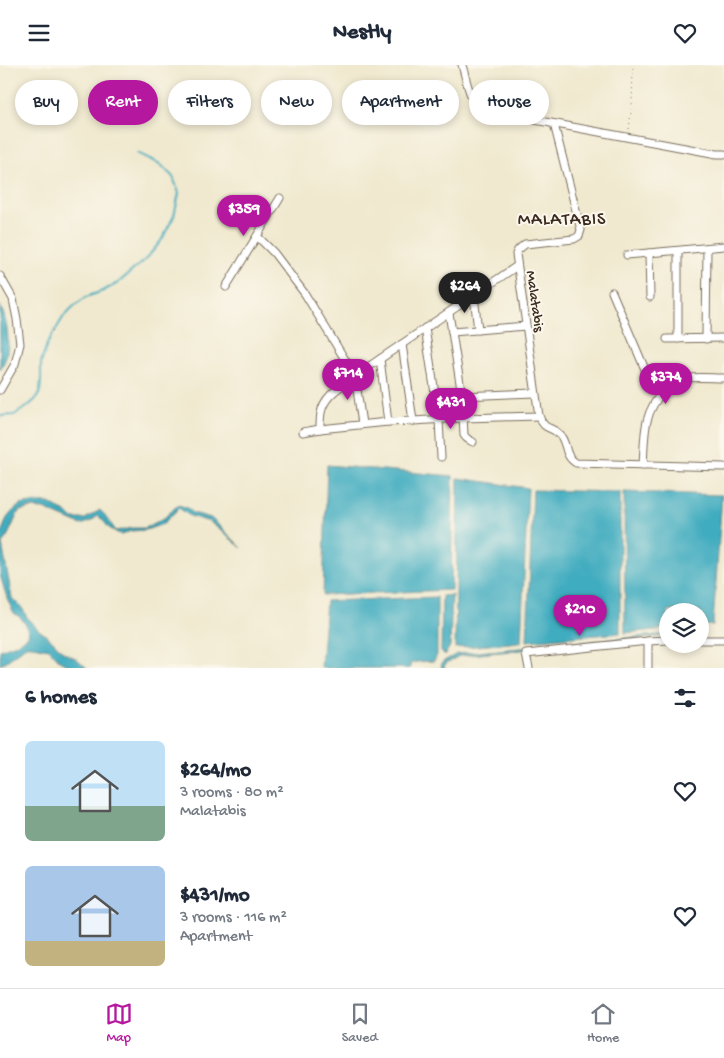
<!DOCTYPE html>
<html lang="en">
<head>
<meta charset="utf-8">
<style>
	body { margin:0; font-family:"Gochi Hand",sans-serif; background:#f2f2f3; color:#1f2937; height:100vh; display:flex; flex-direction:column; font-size:19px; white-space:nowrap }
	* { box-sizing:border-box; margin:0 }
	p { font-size:16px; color:#747a83 }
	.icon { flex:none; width:28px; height:28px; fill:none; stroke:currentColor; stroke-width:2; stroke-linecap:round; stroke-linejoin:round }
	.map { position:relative; height:603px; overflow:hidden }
	.details { display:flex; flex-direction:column; background:#fff; flex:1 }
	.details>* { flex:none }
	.guide { position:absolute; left:15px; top:15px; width:695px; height:45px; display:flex; gap:10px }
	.fabs { position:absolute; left:659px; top:538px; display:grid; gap:10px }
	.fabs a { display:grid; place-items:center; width:50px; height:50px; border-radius:50%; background:#fff; box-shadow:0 2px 8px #0003; font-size:25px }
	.price { position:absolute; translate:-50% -42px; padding:0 11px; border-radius:18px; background:#b5179e; color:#fff; font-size:16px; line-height:32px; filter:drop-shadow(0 1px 2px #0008) }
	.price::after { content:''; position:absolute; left:50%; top:30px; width:15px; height:11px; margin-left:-8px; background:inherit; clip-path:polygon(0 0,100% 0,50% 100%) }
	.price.on { background:#222; color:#fff }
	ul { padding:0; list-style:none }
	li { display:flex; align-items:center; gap:15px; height:125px; padding:0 25px }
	li span { display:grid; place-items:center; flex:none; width:140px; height:100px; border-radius:8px; color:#555 }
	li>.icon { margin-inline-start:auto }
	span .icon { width:60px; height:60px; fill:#fffc; stroke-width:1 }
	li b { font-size:21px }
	h2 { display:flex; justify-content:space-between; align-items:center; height:60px; padding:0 25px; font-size:21px }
	.pill { padding:0 18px; border-radius:22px; background:#fff; box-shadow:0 2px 8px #0003; font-size:18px; line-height:45px }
	.pill.on { background:#b5179e; color:#fff }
	header { display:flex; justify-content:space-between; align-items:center; height:65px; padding:0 25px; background:#fff; font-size:22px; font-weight:700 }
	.menu { display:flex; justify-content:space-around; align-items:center; height:70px; border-top:1px solid #e0e1e3; background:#fff; font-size:14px; color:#747a83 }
	.menu a { display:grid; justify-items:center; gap:2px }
	.menu .on { color:#b5179e }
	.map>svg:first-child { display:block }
</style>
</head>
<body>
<header><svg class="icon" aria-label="menu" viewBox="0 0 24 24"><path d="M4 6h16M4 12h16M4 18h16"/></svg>Nestly<svg class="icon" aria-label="heart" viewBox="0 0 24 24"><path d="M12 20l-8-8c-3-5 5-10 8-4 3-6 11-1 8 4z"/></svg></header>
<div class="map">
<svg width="724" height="603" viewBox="0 0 724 603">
	<rect width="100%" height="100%" fill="#fbf7ec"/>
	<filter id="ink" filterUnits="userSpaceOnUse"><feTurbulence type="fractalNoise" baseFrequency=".02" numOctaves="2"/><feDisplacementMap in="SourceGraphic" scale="10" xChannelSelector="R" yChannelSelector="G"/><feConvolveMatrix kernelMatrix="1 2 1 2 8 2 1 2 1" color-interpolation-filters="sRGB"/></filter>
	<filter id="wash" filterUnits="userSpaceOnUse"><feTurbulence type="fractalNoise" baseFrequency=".0096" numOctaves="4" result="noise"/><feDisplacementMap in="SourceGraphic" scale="20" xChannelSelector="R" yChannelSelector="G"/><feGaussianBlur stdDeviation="1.12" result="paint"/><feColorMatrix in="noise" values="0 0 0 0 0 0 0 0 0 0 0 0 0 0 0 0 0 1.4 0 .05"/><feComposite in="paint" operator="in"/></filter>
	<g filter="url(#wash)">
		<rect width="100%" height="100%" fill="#f0e9cf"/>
		<g fill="#40acbf" stroke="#3e6b6e">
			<path d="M0,240C8,257 13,288 0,304Z"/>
			<polygon points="327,400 453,411 451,525 323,530"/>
			<polygon points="458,413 528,423 521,577 455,583"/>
			<polygon points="533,425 620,427 620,568 527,576"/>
			<polygon points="624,427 722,430 713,560 700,561 700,546 668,546 667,564 625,568"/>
			<path d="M32,438H49L57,443L66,447L73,454H85L100,445L104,449L116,466L132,463H145L164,453L178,440L188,443L193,448L211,453L242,483L210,457L190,451L179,443L163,459L146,465L131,466L121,470L109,463L102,454L98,451L91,456L81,460L44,444L32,443L19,446L8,470L2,479L12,533L22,543L28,554L39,565L53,576L63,587L77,594L87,603H75L61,597L49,584L27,580C20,585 6,598 0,600V585L19,578L29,570L26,560L21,553L14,548L8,536L0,510V471L7,453L12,447L20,440Z"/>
			<polygon points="452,530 450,581 445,590 441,586 442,531"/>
			<polygon points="437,532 437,590 434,596 416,597 410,599 410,603 321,603 326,536"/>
			<polygon points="667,569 667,571 459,591 445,599 444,603 441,603 442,597 457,589"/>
		</g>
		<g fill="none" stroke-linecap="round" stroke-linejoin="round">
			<polyline stroke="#40acbf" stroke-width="2" points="0,351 14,350 27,342 36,334 40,327 41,315 41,298 47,279 64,251 75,240 86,232 103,226 118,218 146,194 161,176 174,151 179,128 173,112 160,99 137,88"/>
		</g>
	</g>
	<g filter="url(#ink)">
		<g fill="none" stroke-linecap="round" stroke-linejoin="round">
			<defs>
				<g id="minor">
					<path d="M462,0C466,13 470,38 481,45L717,89H724"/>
					<path d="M554,59L581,165L579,171L574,174L525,179L518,185L516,189L539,351C545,367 551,360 560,370C568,379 563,390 576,398L724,402"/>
					<polyline points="257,171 274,188 305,229 355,311 362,359"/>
					<polyline points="649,188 650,232"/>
					<polyline points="627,190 724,181"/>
					<polyline points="0,211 13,234 17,254 20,279 15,299 0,325"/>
					<polyline points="226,222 280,133"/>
					<polyline points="612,227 650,316 661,329"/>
					<polyline points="474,231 478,265"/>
					<path d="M449,248L462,331L464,370C466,374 469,375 473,377"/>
					<polyline points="425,263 439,355 441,392"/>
					<polyline points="452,267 526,261"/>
					<polyline points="667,274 724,273"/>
					<polyline points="678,274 678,186"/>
					<polyline points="706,274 707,183"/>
					<polyline points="402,279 413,356"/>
					<polyline points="380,294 388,357"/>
					<polyline points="462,331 535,328"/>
					<path d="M320,364C320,359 320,353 321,348C324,330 342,321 355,311L517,201"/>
					<polyline points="303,367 320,364 388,357 413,356 463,353 539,351"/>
					<path d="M643,400C645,372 642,349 663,327C668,322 674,316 681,314C694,311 711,313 724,313"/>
					<polyline points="700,575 724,575"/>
					<polyline points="648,576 648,603"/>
					<polyline points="529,603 526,589 648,576 668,575"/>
				</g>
			</defs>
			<use href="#minor" stroke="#7a6d5c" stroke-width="9"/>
			<g stroke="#7a6d5c" stroke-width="1" stroke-dasharray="1 4" stroke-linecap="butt">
				<polyline points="629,64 632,39 633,4 631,0"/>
				<polyline points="52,265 56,268"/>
			</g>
			<use href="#minor" stroke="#fff" stroke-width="7"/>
		</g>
	</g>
	<g text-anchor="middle" stroke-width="4" stroke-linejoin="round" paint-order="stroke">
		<g font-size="15" fill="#3b2a1e" stroke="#fbf7ec">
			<text transform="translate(536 236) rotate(82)" y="5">Malatabis</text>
		</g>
		<g font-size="18" letter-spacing="1" fill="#3b2a1e" stroke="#fbf7ec">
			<text x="562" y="159">MALATABIS</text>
		</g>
	</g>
</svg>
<div class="fabs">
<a><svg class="icon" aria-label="layers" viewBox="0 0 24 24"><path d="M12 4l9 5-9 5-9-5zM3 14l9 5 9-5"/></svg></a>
</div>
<b class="price" style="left:244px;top:172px">$359</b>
<b class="price on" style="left:465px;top:249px">$264</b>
<b class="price" style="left:348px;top:336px">$714</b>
<b class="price" style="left:666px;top:340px">$374</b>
<b class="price" style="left:451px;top:365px">$431</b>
<b class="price" style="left:580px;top:572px">$210</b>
<div class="guide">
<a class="pill">Buy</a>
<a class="pill on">Rent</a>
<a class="pill">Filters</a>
<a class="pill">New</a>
<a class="pill">Apartment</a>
<a class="pill">House</a>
</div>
</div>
<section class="details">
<h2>6 homes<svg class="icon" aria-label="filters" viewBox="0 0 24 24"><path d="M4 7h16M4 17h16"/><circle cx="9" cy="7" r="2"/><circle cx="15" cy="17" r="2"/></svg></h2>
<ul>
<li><span style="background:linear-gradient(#bfe0f5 65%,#7fa58c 0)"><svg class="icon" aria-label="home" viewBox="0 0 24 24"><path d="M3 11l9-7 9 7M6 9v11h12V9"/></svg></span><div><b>$264/mo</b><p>3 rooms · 80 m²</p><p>Malatabis</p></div><svg class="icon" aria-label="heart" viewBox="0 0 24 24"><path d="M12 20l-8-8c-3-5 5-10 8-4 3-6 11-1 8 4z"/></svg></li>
<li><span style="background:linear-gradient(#a9c7e8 75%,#c2b280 0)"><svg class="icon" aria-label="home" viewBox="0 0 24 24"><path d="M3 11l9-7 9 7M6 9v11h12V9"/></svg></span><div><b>$431/mo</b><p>3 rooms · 116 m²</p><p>Apartment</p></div><svg class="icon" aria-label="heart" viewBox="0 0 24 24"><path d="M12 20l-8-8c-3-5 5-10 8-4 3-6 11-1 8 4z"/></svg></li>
</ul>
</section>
<nav class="menu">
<a class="on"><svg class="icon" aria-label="map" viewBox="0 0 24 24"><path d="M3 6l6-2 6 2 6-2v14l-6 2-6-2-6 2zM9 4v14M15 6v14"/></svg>Map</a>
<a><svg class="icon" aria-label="saved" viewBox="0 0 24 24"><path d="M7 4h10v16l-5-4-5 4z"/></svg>Saved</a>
<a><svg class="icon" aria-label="home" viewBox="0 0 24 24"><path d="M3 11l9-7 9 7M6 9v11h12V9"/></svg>Home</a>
</nav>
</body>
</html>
